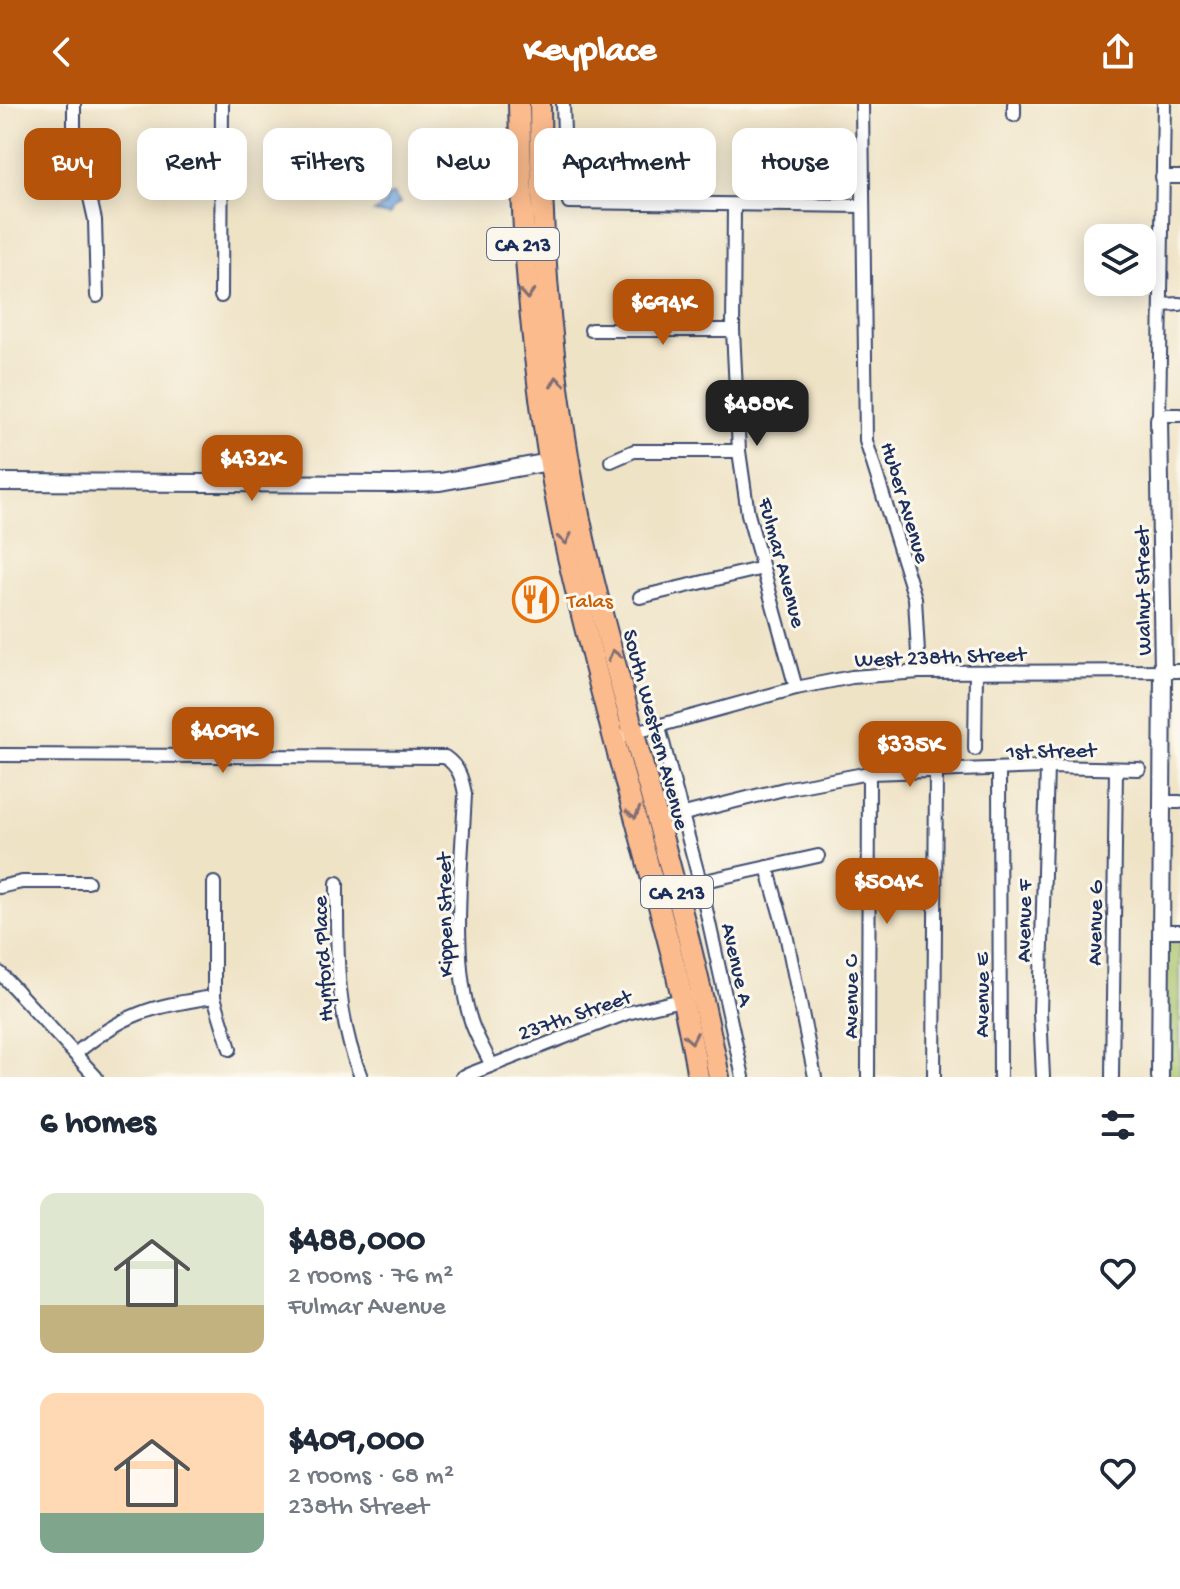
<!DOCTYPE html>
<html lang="en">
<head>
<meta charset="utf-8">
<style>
	body { margin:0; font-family:"Gochi Hand",sans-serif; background:#f6f6f7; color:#1f2937; height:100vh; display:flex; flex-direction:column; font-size:30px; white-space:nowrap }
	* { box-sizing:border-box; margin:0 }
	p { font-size:26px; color:#747a83 }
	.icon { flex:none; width:44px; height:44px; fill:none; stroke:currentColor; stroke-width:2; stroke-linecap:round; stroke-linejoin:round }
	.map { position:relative; height:973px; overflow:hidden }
	.drawer { display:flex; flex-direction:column; background:#fff; flex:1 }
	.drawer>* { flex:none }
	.banner { position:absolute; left:24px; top:24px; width:1132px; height:72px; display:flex; gap:16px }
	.controls { position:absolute; left:1084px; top:120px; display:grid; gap:16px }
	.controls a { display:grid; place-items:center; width:72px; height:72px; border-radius:16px; background:#fff; box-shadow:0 4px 20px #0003; font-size:40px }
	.price { position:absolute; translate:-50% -68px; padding:0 18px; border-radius:16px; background:#b45309; color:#fff; font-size:26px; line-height:52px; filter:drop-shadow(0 2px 4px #0008) }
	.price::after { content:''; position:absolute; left:50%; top:48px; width:24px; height:18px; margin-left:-12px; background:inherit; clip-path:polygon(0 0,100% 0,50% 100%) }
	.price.current { background:#222; color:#fff }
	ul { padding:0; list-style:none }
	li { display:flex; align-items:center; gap:24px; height:200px; padding:0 40px }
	li span { display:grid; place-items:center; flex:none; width:224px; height:160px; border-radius:16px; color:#555 }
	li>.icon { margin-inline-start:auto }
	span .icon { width:96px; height:96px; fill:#fffc; stroke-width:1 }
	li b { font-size:34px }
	h2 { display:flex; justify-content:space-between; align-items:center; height:96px; padding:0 40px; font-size:34px }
	.pill { padding:0 28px; border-radius:16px; background:#fff; box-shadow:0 4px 20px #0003; font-size:28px; line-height:72px }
	.pill.current { background:#b45309; color:#fff }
	header { display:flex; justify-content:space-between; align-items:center; height:104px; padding:0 40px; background:#b45309; color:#fff; font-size:36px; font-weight:700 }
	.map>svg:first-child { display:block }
</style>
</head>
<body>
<header><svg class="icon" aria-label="back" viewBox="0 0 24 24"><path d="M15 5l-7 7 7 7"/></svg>Keyplace<svg class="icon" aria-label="share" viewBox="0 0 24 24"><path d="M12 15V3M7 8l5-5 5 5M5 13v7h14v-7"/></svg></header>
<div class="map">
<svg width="1180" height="973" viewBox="0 0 1180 973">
	<rect width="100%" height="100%" fill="#fbf7ec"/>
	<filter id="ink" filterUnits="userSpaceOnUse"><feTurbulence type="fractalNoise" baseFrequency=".0125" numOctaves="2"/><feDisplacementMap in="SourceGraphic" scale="16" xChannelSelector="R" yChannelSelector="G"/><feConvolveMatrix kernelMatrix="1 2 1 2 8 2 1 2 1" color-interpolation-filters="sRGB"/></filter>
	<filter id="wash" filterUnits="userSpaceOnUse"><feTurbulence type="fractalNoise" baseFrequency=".006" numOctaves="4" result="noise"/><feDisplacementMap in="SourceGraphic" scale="32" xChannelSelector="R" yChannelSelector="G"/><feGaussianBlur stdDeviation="1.8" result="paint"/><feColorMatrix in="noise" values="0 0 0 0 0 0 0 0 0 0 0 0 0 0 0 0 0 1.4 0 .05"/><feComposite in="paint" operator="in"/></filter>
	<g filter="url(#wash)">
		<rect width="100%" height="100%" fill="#efe3c6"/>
		<polygon fill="#a7c36a" stroke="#617964" stroke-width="2" points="1180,829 1180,973 1162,973 1163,830"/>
		<polygon fill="#7fb2ec" stroke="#4d70a5" stroke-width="2" points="393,90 400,99 392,105 390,111 374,108 385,101 387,93"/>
	</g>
	<g filter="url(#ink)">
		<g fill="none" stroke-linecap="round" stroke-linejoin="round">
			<defs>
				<g id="minor">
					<polyline points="74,0 74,23 95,116 97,192"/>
					<polyline points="563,0 566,86 569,98 862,102"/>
					<polyline points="862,0 866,337 915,494 919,568"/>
					<polyline points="1014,0 1014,11"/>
					<polyline points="1162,73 1180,73"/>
					<polyline points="734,102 733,226 739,347 748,410 796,584"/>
					<polyline points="221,192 222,0"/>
					<polyline points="1161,201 1180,200"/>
					<polyline points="591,226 733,226"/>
					<polyline points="1159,311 1180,311"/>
					<polyline points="1159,315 1164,0"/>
					<polyline points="611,357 634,347 739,347"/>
					<polyline points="640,493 763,464"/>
					<polyline points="658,620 700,778 743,973"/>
					<polyline points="614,634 796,584 852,573 919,568 1180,567"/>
					<polyline points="975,645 976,568"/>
					<path d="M0,651L445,653C459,663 462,674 465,690C462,757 450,858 472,920C477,934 485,947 491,960"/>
					<polyline points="999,666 1000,973"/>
					<polyline points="1162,698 1180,698"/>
					<polyline points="680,711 784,685 869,669 1047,663 1139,665"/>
					<polyline points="767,763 786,830 815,973"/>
					<polyline points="700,778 818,752"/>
					<polyline points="214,779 214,893 230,945"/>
					<path d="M337,779C337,846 335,910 361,973"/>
					<polyline points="0,783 22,778 88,778"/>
					<polyline points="1161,827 1180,827"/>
					<polyline points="0,869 96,973"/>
					<path d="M75,950C124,909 152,902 214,893"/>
					<polyline points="462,973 627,909 689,894"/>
					<polyline points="868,973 869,669"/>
					<polyline points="934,973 936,666"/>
					<polyline points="1043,973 1040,908 1047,663"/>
					<polyline points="1112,973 1116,665"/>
				</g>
				<g id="tertiary">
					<polyline points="1159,315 1163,567 1160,973"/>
					<polyline points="0,378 395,380 440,378 560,356"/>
				</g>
				<g id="primary">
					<path d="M519,0C522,150 534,298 566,444C590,551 620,656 648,761C667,831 686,901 698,973"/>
					<path d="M540,0C541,159 555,319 593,474C634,641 687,804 719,973"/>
				</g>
			</defs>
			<use href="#minor" stroke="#3b4a6e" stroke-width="16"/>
			<use href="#tertiary" stroke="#3b4a6e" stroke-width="20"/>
			<use href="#primary" stroke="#3b4a6e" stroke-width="24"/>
			<use href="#minor" stroke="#fff" stroke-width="12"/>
			<use href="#tertiary" stroke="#fff" stroke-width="16"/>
			<use href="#primary" stroke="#fbbb8d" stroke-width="20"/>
		</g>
		<defs><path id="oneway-chevron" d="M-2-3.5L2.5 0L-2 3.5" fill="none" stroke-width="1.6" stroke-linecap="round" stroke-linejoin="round" transform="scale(2)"/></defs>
		<g stroke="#806e73">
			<use href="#oneway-chevron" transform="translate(527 190) rotate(86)"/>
			<use href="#oneway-chevron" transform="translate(557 278) rotate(-98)"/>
			<use href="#oneway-chevron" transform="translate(565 435) rotate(78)"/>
			<use href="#oneway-chevron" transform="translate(614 551) rotate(-105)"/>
			<use href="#oneway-chevron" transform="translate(634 709) rotate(75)"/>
			<use href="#oneway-chevron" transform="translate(691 934) rotate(79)"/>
		</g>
	</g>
	<defs>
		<symbol id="restaurant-ring" viewBox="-11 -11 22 22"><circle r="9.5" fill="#fbf7ec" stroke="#e8710a" stroke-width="1.5"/><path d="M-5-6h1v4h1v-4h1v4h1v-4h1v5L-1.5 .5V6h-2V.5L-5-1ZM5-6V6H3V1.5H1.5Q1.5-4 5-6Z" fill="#e8710a"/></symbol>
	</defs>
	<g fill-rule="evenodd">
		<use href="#restaurant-ring" x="510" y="470" width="51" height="51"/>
	</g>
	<g text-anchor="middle" stroke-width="6" stroke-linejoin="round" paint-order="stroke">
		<g fill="#fbf7ec" stroke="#5e6b89" stroke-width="2">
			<rect x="487" y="124" width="72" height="32" rx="6"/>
			<rect x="641" y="772" width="72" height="32" rx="6"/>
		</g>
		<g font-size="20" font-weight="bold" fill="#1b2f5e">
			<text x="523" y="147">CA 213</text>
			<text x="677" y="795">CA 213</text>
		</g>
		<g font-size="22" fill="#1b2f5e" stroke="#fbf7ec">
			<text transform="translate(907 398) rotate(73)" y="8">Huber Avenue</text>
			<text transform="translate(784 458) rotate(75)" y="8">Fulmar Avenue</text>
			<text transform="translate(1141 487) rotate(-91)" y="8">Walnut Street</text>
			<text transform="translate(940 551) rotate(-2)" y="8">West 238th Street</text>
			<text transform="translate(658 625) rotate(75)" y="8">South Western Avenue</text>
			<text transform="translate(1051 645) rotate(-1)" y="8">1st Street</text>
			<text transform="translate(443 811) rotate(-91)" y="8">Kippen Street</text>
			<text transform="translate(1022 817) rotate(-89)" y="8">Avenue F</text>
			<text transform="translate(1093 819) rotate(-89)" y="8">Avenue G</text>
			<text transform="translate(321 855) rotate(-93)" y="8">Hynford Place</text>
			<text transform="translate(739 860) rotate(77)" y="8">Avenue A</text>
			<text transform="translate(980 891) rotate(-90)" y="8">Avenue E</text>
			<text transform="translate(849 893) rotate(-90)" y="8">Avenue C</text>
			<text transform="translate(574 909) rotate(-19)" y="8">237th Street</text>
		</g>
		<g font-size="22" fill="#c56008" stroke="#fbf7ec" text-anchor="start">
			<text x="567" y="503">Talas</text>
		</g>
	</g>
</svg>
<div class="controls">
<a><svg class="icon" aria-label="layers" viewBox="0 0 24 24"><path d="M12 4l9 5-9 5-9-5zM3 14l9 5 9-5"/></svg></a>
</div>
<b class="price" style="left:663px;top:243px">$694K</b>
<b class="price current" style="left:757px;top:344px">$488K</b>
<b class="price" style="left:252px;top:399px">$432K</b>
<b class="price" style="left:223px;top:671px">$409K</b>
<b class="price" style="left:910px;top:685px">$335K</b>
<b class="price" style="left:887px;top:822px">$504K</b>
<div class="banner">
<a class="pill current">Buy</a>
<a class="pill">Rent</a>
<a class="pill">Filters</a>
<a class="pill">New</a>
<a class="pill">Apartment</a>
<a class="pill">House</a>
</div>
</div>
<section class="drawer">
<h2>6 homes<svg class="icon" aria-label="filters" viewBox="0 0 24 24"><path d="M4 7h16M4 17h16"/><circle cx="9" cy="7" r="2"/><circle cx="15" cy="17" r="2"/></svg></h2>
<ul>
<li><span style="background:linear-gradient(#dfe7d0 70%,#c2b280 0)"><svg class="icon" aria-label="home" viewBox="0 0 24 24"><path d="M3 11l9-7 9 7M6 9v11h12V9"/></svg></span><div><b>$488,000</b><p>2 rooms · 76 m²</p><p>Fulmar Avenue</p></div><svg class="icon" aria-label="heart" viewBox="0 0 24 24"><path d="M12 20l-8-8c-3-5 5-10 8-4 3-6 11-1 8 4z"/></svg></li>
<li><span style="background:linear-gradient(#ffd9b3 75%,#7fa58c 0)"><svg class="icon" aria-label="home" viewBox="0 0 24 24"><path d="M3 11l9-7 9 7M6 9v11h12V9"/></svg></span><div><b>$409,000</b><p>2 rooms · 68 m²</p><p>238th Street</p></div><svg class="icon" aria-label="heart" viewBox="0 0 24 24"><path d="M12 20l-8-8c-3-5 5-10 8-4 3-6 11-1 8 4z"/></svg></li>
</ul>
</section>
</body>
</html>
